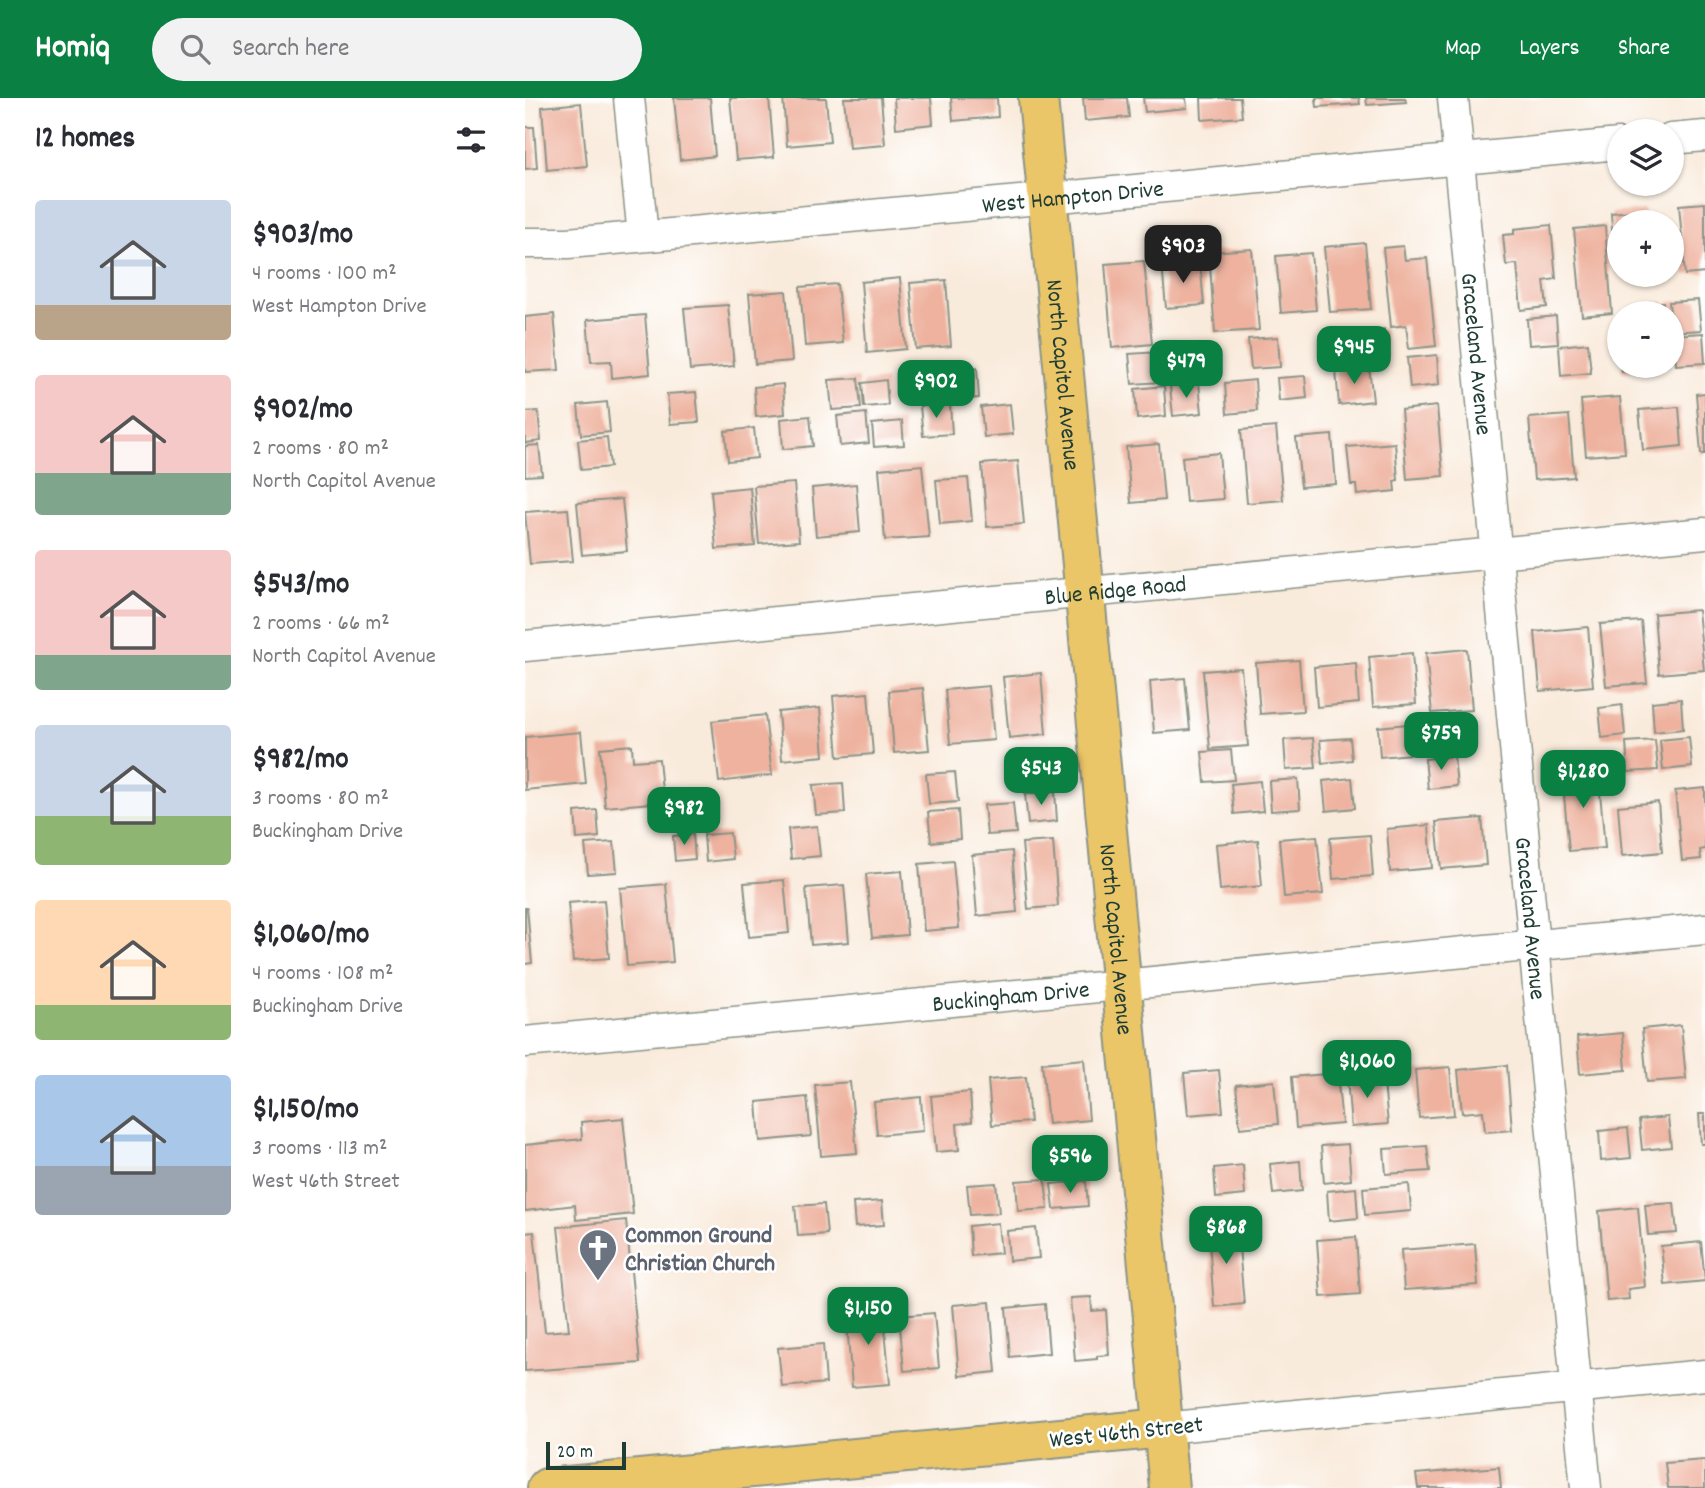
<!DOCTYPE html>
<html lang="en">
<head>
<meta charset="utf-8">
<style>
	body { margin:0; font-family:Dekko,sans-serif; background:#f2f2f3; color:#2b2b33; height:100vh; display:flex; flex-direction:column; font-size:26px; white-space:nowrap }
	* { box-sizing:border-box; margin:0 }
	p { font-size:23px; color:#7c7c81 }
	.icon { flex:none; width:38px; height:38px; fill:none; stroke:currentColor; stroke-width:2; stroke-linecap:round; stroke-linejoin:round }
	.map { position:relative; flex:1; overflow:hidden }
	.drawer { display:flex; flex-direction:column; background:#fff; width:525px }
	.drawer>* { flex:none }
	.controls { position:absolute; left:1082px; top:21px; display:grid; gap:14px }
	.controls a { display:grid; place-items:center; width:77px; height:77px; border-radius:50%; background:#fff; box-shadow:0 2px 5px #0004; font-size:35px }
	.scale { position:absolute; left:21px; bottom:18px; width:80px; box-sizing:border-box; padding-left:7px; border:4px solid #1f3d34; border-top:0; font-size:19px; line-height:24px; white-space:nowrap; color:#1f3d34; -webkit-text-stroke:5px #fff; paint-order:stroke }
	.price { position:absolute; translate:-50% -60px; padding:0 16px; border-radius:14px; background:#0b8043; color:#fff; font-size:23px; line-height:46px; filter:drop-shadow(0 2px 4px #0008) }
	.price::after { content:''; position:absolute; left:50%; top:42px; width:21px; height:16px; margin-left:-10px; background:inherit; clip-path:polygon(0 0,100% 0,50% 100%) }
	.price.active { background:#222; color:#fff }
	ul { padding:0; list-style:none }
	li { display:flex; align-items:center; gap:21px; height:175px; padding:0 35px }
	li span { display:grid; place-items:center; flex:none; width:196px; height:140px; border-radius:7px; color:#555 }
	li>.icon { margin-inline-start:auto }
	span .icon { width:84px; height:84px; fill:#fffc; stroke-width:1 }
	li b { font-size:30px }
	h2 { display:flex; justify-content:space-between; align-items:center; height:84px; padding:0 35px; font-size:30px }
	header { display:flex; align-items:center; gap:42px; box-sizing:border-box; height:98px; padding:0 35px; background:#0b8043; color:#fff }
	header strong { font-size:33px }
	nav { display:flex; gap:38px; margin-inline-start:auto; font-size:24px }
	.search { width:490px; height:63px; background:#f2f2f3; display:flex; align-items:center; gap:18px; box-sizing:border-box; padding:0 24px; border-radius:38px; color:#7c7c81; font-size:26px }
	main { display:flex; flex:1; min-height:0 }
	.map>svg:first-child { display:block }
</style>
</head>
<body>
<header>
<strong>Homiq</strong>
<div class="search"><svg class="icon" aria-label="search" viewBox="0 0 24 24"><circle cx="10" cy="10" r="6"/><path d="M15 15l6 6"/></svg>Search here</div>
<nav><a>Map</a><a>Layers</a><a>Share</a></nav>
</header>
<main>
<section class="drawer">
<h2>12 homes<svg class="icon" aria-label="filters" viewBox="0 0 24 24"><path d="M4 7h16M4 17h16"/><circle cx="9" cy="7" r="2"/><circle cx="15" cy="17" r="2"/></svg></h2>
<ul>
<li><span style="background:linear-gradient(#c9d6e8 75%,#b9a48a 0)"><svg class="icon" aria-label="home" viewBox="0 0 24 24"><path d="M3 11l9-7 9 7M6 9v11h12V9"/></svg></span><div><b>$903/mo</b><p>4 rooms · 100 m²</p><p>West Hampton Drive</p></div></li>
<li><span style="background:linear-gradient(#f6c9c9 70%,#7fa58c 0)"><svg class="icon" aria-label="home" viewBox="0 0 24 24"><path d="M3 11l9-7 9 7M6 9v11h12V9"/></svg></span><div><b>$902/mo</b><p>2 rooms · 80 m²</p><p>North Capitol Avenue</p></div></li>
<li><span style="background:linear-gradient(#f6c9c9 75%,#7fa58c 0)"><svg class="icon" aria-label="home" viewBox="0 0 24 24"><path d="M3 11l9-7 9 7M6 9v11h12V9"/></svg></span><div><b>$543/mo</b><p>2 rooms · 66 m²</p><p>North Capitol Avenue</p></div></li>
<li><span style="background:linear-gradient(#c9d6e8 65%,#8fb573 0)"><svg class="icon" aria-label="home" viewBox="0 0 24 24"><path d="M3 11l9-7 9 7M6 9v11h12V9"/></svg></span><div><b>$982/mo</b><p>3 rooms · 80 m²</p><p>Buckingham Drive</p></div></li>
<li><span style="background:linear-gradient(#ffd9b3 75%,#8fb573 0)"><svg class="icon" aria-label="home" viewBox="0 0 24 24"><path d="M3 11l9-7 9 7M6 9v11h12V9"/></svg></span><div><b>$1,060/mo</b><p>4 rooms · 108 m²</p><p>Buckingham Drive</p></div></li>
<li><span style="background:linear-gradient(#a9c7e8 65%,#9aa5b1 0)"><svg class="icon" aria-label="home" viewBox="0 0 24 24"><path d="M3 11l9-7 9 7M6 9v11h12V9"/></svg></span><div><b>$1,150/mo</b><p>3 rooms · 113 m²</p><p>West 46th Street</p></div></li>
</ul>
</section>
<div class="map">
<svg width="1180" height="1390" viewBox="0 0 1180 1390">
	<rect width="100%" height="100%" fill="#fff"/>
	<filter id="ink" filterUnits="userSpaceOnUse"><feTurbulence type="fractalNoise" baseFrequency=".0143" numOctaves="2"/><feDisplacementMap in="SourceGraphic" scale="14" xChannelSelector="R" yChannelSelector="G"/><feConvolveMatrix kernelMatrix="1 2 1 2 8 2 1 2 1" color-interpolation-filters="sRGB"/></filter>
	<filter id="wash" filterUnits="userSpaceOnUse"><feTurbulence type="fractalNoise" baseFrequency=".00686" numOctaves="4" result="noise"/><feDisplacementMap in="SourceGraphic" scale="28" xChannelSelector="R" yChannelSelector="G"/><feGaussianBlur stdDeviation="1.57" result="paint"/><feColorMatrix in="noise" values="0 0 0 0 0 0 0 0 0 0 0 0 0 0 0 0 0 1.4 0 .05"/><feComposite in="paint" operator="in"/></filter>
	<g filter="url(#wash)">
		<rect width="100%" height="100%" fill="#f9ebdc"/>
		<g id="blocks">
			<g fill="#eeb29f">
				<polygon points="149,0 185,0 190,58 155,62"/>
				<polygon points="205,0 244,0 249,59 211,62"/>
				<polygon points="258,0 301,0 305,44 262,48"/>
				<polygon points="319,0 356,0 360,47 324,50"/>
				<polygon points="369,0 406,0 408,26 371,30"/>
				<polygon points="426,0 472,0 473,19 428,23"/>
				<polygon points="558,0 602,0 604,19 560,23"/>
				<polygon points="618,0 661,0 662,10 620,14"/>
				<polygon points="676,0 715,0 717,19 677,22"/>
				<polygon points="791,0 834,0 835,6 792,9"/>
				<polygon points="841,0 880,0 881,4 842,7"/>
				<polygon points="56,5 62,68 22,72 17,9"/>
				<polygon points="0,29 9,29 12,70 0,71"/>
				<polygon points="1180,105 1180,175 1160,177 1154,107"/>
				<polygon points="1119,112 1121,124 1094,124 1094,161 1089,162 1086,115"/>
				<polygon points="1026,127 1031,181 1019,183 1022,209 996,212 992,166 981,167 978,137 989,136 989,131"/>
				<polygon points="1080,128 1087,215 1057,218 1049,131"/>
				<polygon points="840,145 846,211 805,214 799,149"/>
				<polygon points="878,148 880,162 902,160 911,248 884,251 881,227 866,229 858,150"/>
				<polygon points="727,151 734,232 690,235 684,154"/>
				<polygon points="786,155 791,212 756,215 751,158"/>
				<polygon points="619,163 627,246 587,250 580,166"/>
				<polygon points="675,163 679,207 641,210 637,166"/>
				<polygon points="375,180 381,251 342,255 336,184"/>
				<polygon points="421,182 426,248 391,251 385,185"/>
				<polygon points="312,186 318,245 280,248 275,189"/>
				<polygon points="261,193 267,263 230,266 224,196"/>
				<polygon points="1173,202 1176,232 1146,234 1146,215 1145,215 1144,204"/>
				<polygon points="1138,204 1139,215 1121,215 1120,205"/>
				<polygon points="203,207 209,268 165,272 159,210"/>
				<polygon points="29,216 34,272 0,274 0,219"/>
				<polygon points="120,217 125,276 87,280 86,263 66,264 62,222"/>
				<polygon points="1031,218 1033,245 1004,247 1002,221"/>
				<polygon points="859,231 862,259 835,261 833,234"/>
				<polygon points="1178,235 1180,265 1151,267 1149,237"/>
				<polygon points="753,239 755,269 726,271 723,241"/>
				<polygon points="1063,245 1066,275 1036,278 1034,248"/>
				<polygon points="634,254 636,284 607,286 604,256"/>
				<polygon points="660,256 662,280 639,282 637,258"/>
				<polygon points="912,257 914,287 885,290 882,260"/>
				<polygon points="1096,268 1126,268 1127,271 1097,274"/>
				<polygon points="844,269 848,303 814,307 811,273"/>
				<polygon points="452,270 454,300 425,302 423,272"/>
				<polygon points="780,278 782,300 754,303 752,280"/>
				<polygon points="333,280 336,310 307,312 304,282"/>
				<polygon points="361,282 363,307 339,309 337,285"/>
				<polygon points="730,282 732,313 702,316 700,285"/>
				<polygon points="674,285 677,315 648,318 645,288"/>
				<polygon points="258,286 260,316 231,319 229,289"/>
				<polygon points="639,288 641,318 612,321 610,291"/>
				<polygon points="171,294 174,324 145,326 142,296"/>
				<polygon points="1180,295 1180,356 1176,356 1171,296"/>
				<polygon points="1095,299 1100,355 1061,358 1056,302"/>
				<polygon points="82,304 85,334 56,337 53,307"/>
				<polygon points="425,306 427,336 398,338 395,308"/>
				<polygon points="485,306 488,336 459,339 456,309"/>
				<polygon points="912,308 918,378 882,381 876,312"/>
				<polygon points="1154,309 1157,348 1118,352 1114,312"/>
				<polygon points="13,313 16,343 0,345 0,314"/>
				<polygon points="341,315 344,345 315,348 312,318"/>
				<polygon points="1044,317 1049,379 1009,382 1004,320"/>
				<polygon points="285,318 288,348 258,351 256,321"/>
				<polygon points="377,323 379,347 349,349 347,326"/>
				<polygon points="751,329 758,402 722,405 716,332"/>
				<polygon points="229,330 232,360 203,363 200,333"/>
				<polygon points="807,337 811,386 776,389 771,340"/>
				<polygon points="82,339 85,369 56,372 53,342"/>
				<polygon points="870,345 873,382 869,383 870,393 832,397 831,387 826,387 822,349"/>
				<polygon points="634,346 639,402 606,405 601,349"/>
				<polygon points="14,347 17,377 0,378 0,348"/>
				<polygon points="694,355 698,401 661,404 657,359"/>
				<polygon points="493,363 499,426 462,429 457,366"/>
				<polygon points="397,367 404,439 360,442 354,371"/>
				<polygon points="443,380 447,423 415,426 411,382"/>
				<polygon points="269,385 274,443 234,446 229,388"/>
				<polygon points="331,386 335,434 291,438 287,390"/>
				<polygon points="225,389 230,448 191,451 186,393"/>
				<polygon points="97,401 102,453 57,457 52,405"/>
				<polygon points="43,411 48,463 5,466 0,414"/>
				<polygon points="1173,512 1179,572 1134,576 1129,516"/>
				<polygon points="1116,523 1122,585 1081,588 1075,526"/>
				<polygon points="1063,529 1068,588 1015,593 1010,534"/>
				<polygon points="942,551 947,612 907,615 901,555"/>
				<polygon points="887,555 891,606 848,609 844,559"/>
				<polygon points="774,562 778,613 735,616 731,565"/>
				<polygon points="831,565 834,605 792,609 789,569"/>
				<polygon points="716,570 723,648 685,651 678,573"/>
				<polygon points="516,575 521,636 484,640 478,579"/>
				<polygon points="660,580 665,632 629,635 625,583"/>
				<polygon points="464,588 469,642 425,646 420,592"/>
				<polygon points="398,590 404,652 369,655 364,593"/>
				<polygon points="343,595 348,656 313,659 308,598"/>
				<polygon points="1156,601 1158,631 1129,634 1127,604"/>
				<polygon points="1097,607 1100,637 1077,640 1074,610"/>
				<polygon points="295,610 299,658 257,662 253,614"/>
				<polygon points="240,617 247,677 194,684 187,623"/>
				<polygon points="882,626 885,656 855,659 853,629"/>
				<polygon points="56,634 61,686 0,692 0,639"/>
				<polygon points="1164,639 1167,669 1138,672 1135,642"/>
				<polygon points="788,640 791,670 761,672 759,642"/>
				<polygon points="825,640 827,662 797,665 795,642"/>
				<polygon points="1130,642 1133,672 1103,674 1101,644"/>
				<polygon points="107,647 108,663 134,661 138,704 80,709 75,650"/>
				<polygon points="706,652 709,682 680,684 677,654"/>
				<polygon points="929,658 932,688 903,691 900,661"/>
				<polygon points="1073,672 1080,750 1044,753 1037,675"/>
				<polygon points="430,674 433,704 404,706 401,676"/>
				<polygon points="827,680 830,710 801,713 798,683"/>
				<polygon points="773,681 775,711 746,713 744,683"/>
				<polygon points="735,683 738,713 709,716 706,686"/>
				<polygon points="318,685 320,715 291,717 288,687"/>
				<polygon points="1180,690 1180,751 1175,752 1176,761 1157,763 1150,693"/>
				<polygon points="530,693 532,723 503,726 500,696"/>
				<polygon points="1133,704 1137,754 1097,758 1093,708"/>
				<polygon points="488,705 491,735 462,737 459,707"/>
				<polygon points="72,712 74,739 52,741 50,714"/>
				<polygon points="433,712 435,741 406,744 403,714"/>
				<polygon points="957,720 961,767 916,771 911,724"/>
				<polygon points="904,727 907,770 865,774 862,731"/>
				<polygon points="292,728 295,758 266,761 263,731"/>
				<polygon points="205,735 208,761 181,764 179,737"/>
				<polygon points="168,736 170,761 150,763 148,738"/>
				<polygon points="845,737 848,778 808,781 805,740"/>
				<polygon points="792,738 798,796 759,799 754,741"/>
				<polygon points="733,742 737,788 695,792 691,746"/>
				<polygon points="528,743 533,808 503,811 497,745"/>
				<polygon points="89,744 92,774 63,776 60,746"/>
				<polygon points="487,753 492,814 452,818 447,757"/>
				<polygon points="428,763 434,830 399,833 394,766"/>
				<polygon points="377,773 382,837 347,840 341,776"/>
				<polygon points="259,782 264,835 224,839 219,785"/>
				<polygon points="141,786 148,864 102,868 95,790"/>
				<polygon points="319,787 324,844 286,847 281,790"/>
				<polygon points="79,802 84,860 48,863 43,805"/>
				<polygon points="0,810 2,810 7,865 0,866"/>
				<polygon points="1156,927 1161,981 1122,984 1117,931"/>
				<polygon points="1098,935 1101,972 1055,976 1052,939"/>
				<polygon points="559,961 564,1022 523,1026 517,965"/>
				<polygon points="982,967 987,1032 960,1034 958,1013 937,1015 933,972"/>
				<polygon points="925,969 929,1017 894,1020 890,972"/>
				<polygon points="694,972 698,1014 663,1017 659,975"/>
				<polygon points="812,975 817,1026 771,1030 767,979"/>
				<polygon points="858,975 863,1026 826,1029 822,979"/>
				<polygon points="501,979 505,1024 467,1027 463,982"/>
				<polygon points="749,983 753,1026 715,1030 711,987"/>
				<polygon points="325,984 332,1055 296,1058 290,987"/>
				<polygon points="445,994 447,1024 432,1026 434,1052 411,1054 406,998"/>
				<polygon points="282,999 286,1038 235,1043 232,1004"/>
				<polygon points="396,999 398,1033 352,1037 349,1004"/>
				<polygon points="1174,1016 1180,1016 1180,1046 1176,1046"/>
				<polygon points="1143,1019 1146,1049 1117,1052 1114,1022"/>
				<polygon points="98,1020 108,1116 51,1122 50,1107 0,1113 0,1047 57,1041 56,1024"/>
				<polygon points="1103,1030 1106,1060 1076,1063 1074,1033"/>
				<polygon points="823,1046 826,1082 799,1085 796,1048"/>
				<polygon points="902,1048 905,1073 861,1076 859,1051"/>
				<polygon points="775,1063 777,1093 748,1096 745,1066"/>
				<polygon points="718,1067 720,1097 691,1100 689,1070"/>
				<polygon points="520,1081 523,1111 493,1113 491,1083"/>
				<polygon points="561,1083 563,1108 529,1111 526,1086"/>
				<polygon points="471,1085 474,1115 445,1117 442,1087"/>
				<polygon points="884,1086 886,1113 840,1117 838,1090"/>
				<polygon points="831,1090 833,1120 804,1123 802,1093"/>
				<polygon points="357,1103 359,1127 330,1129 328,1105"/>
				<polygon points="1149,1105 1152,1135 1123,1137 1120,1107"/>
				<polygon points="299,1106 302,1136 273,1138 270,1108"/>
				<polygon points="1113,1109 1120,1189 1103,1191 1104,1201 1082,1203 1074,1113"/>
				<polygon points="101,1122 115,1265 0,1273 0,1135 9,1134 20,1234 44,1232 33,1129"/>
				<polygon points="473,1125 476,1155 446,1158 444,1128"/>
				<polygon points="712,1126 719,1206 689,1209 683,1129"/>
				<polygon points="511,1130 514,1160 484,1163 482,1133"/>
				<polygon points="831,1139 835,1196 796,1199 792,1142"/>
				<polygon points="1176,1144 1180,1183 1140,1187 1136,1148"/>
				<polygon points="950,1146 953,1187 879,1192 876,1152"/>
				<polygon points="566,1199 567,1213 581,1212 584,1257 572,1258 572,1261 550,1263 545,1200"/>
				<polygon points="465,1204 471,1274 434,1278 428,1207"/>
				<polygon points="520,1206 524,1255 485,1259 481,1210"/>
				<polygon points="358,1209 365,1286 327,1289 321,1213"/>
				<polygon points="409,1215 414,1270 379,1273 374,1218"/>
				<polygon points="298,1246 301,1285 257,1289 253,1250"/>
				<polygon points="1180,1362 1180,1390 1143,1390 1140,1365"/>
				<polygon points="974,1369 976,1390 893,1390 891,1376"/>
			</g>
		</g>
	</g>
	<g filter="url(#ink)">
		<use href="#blocks" fill-opacity="0" stroke="#8c9488" stroke-width="2"/>
		<g fill="none" stroke-linecap="round" stroke-linejoin="round">
			<defs>
				<g id="minor">
					<polyline points="104,0 118,138"/>
					<path id="s1" d="M928,0L1061,1390"/>
					<polyline points="1146,41 1180,38"/>
					<path id="s2" d="M0,145H43L135,137L1094,46"/>
					<path id="s3" d="M0,548L1180,435"/>
					<path id="s4" d="M0,944L1180,831"/>
					<polyline points="638,1330 1180,1277"/>
				</g>
				<g id="major">
					<path id="s5" d="M513,0L644,1390"/>
					<polyline points="22,1390 638,1330"/>
				</g>
			</defs>
			<use href="#minor" stroke="#8c9488" stroke-width="33"/>
			<use href="#major" stroke="#8c9488" stroke-width="42"/>
			<use href="#minor" stroke="#fff" stroke-width="30"/>
			<use href="#major" stroke="#ebc669" stroke-width="38"/>
		</g>
	</g>
	<defs>
		<symbol id="church-pin" viewBox="-11 -11 22 30"><path d="M0 17L-7.5 6A9.5 9.5 0 1 1 7.5 6Z" fill="#6b7280" stroke="#fff"/><path d="M-1.2-6h2.4v3.5h3.3v2.4h-3.3V6h-2.4V-.1h-3.3v-2.4h3.3Z" fill="#fff"/></symbol>
	</defs>
	<g fill-rule="evenodd">
		<use href="#church-pin" x="51" y="1128" width="44" height="60"/>
	</g>
	<g text-anchor="middle" stroke-width="5" stroke-linejoin="round" paint-order="stroke">
		<g font-size="24" fill="#1f3d34" stroke="#fff">
			<text dy="8" stroke="none"><textPath href="#s2" startOffset="550">West Hampton Drive</textPath></text>
			<text dy="8" stroke="none"><textPath href="#s1" startOffset="257">Graceland Avenue</textPath></text>
			<text dy="8" stroke="none"><textPath href="#s5" startOffset="278">North Capitol Avenue</textPath></text>
			<text dy="8" stroke="none"><textPath href="#s3" startOffset="593">Blue Ridge Road</textPath></text>
			<text dy="8" stroke="none"><textPath href="#s1" startOffset="824">Graceland Avenue</textPath></text>
			<text dy="8" stroke="none"><textPath href="#s5" startOffset="845">North Capitol Avenue</textPath></text>
			<text dy="8" stroke="none"><textPath href="#s4" startOffset="488">Buckingham Drive</textPath></text>
			<text transform="translate(601 1333) rotate(-6)" y="8">West 46th Street</text>
		</g>
		<g font-size="24" font-weight="bold" fill="#5b616d" stroke="#fff" text-anchor="start">
			<text x="100" y="1144">Common Ground<tspan x="100" dy="28">Christian Church</tspan></text>
		</g>
	</g>
</svg>
<div class="controls">
<a><svg class="icon" aria-label="layers" viewBox="0 0 24 24"><path d="M12 4l9 5-9 5-9-5zM3 14l9 5 9-5"/></svg></a>
<a>+</a>
<a>−</a>
</div>
<div class="scale">20 m</div>
<b class="price active" style="left:658px;top:187px">$903</b>
<b class="price" style="left:829px;top:288px">$945</b>
<b class="price" style="left:661px;top:302px">$479</b>
<b class="price" style="left:411px;top:322px">$902</b>
<b class="price" style="left:916px;top:674px">$759</b>
<b class="price" style="left:516px;top:709px">$543</b>
<b class="price" style="left:1058px;top:712px">$1,280</b>
<b class="price" style="left:159px;top:749px">$982</b>
<b class="price" style="left:842px;top:1002px">$1,060</b>
<b class="price" style="left:545px;top:1097px">$596</b>
<b class="price" style="left:701px;top:1168px">$868</b>
<b class="price" style="left:343px;top:1249px">$1,150</b>
</div>
</main>
</body>
</html>
